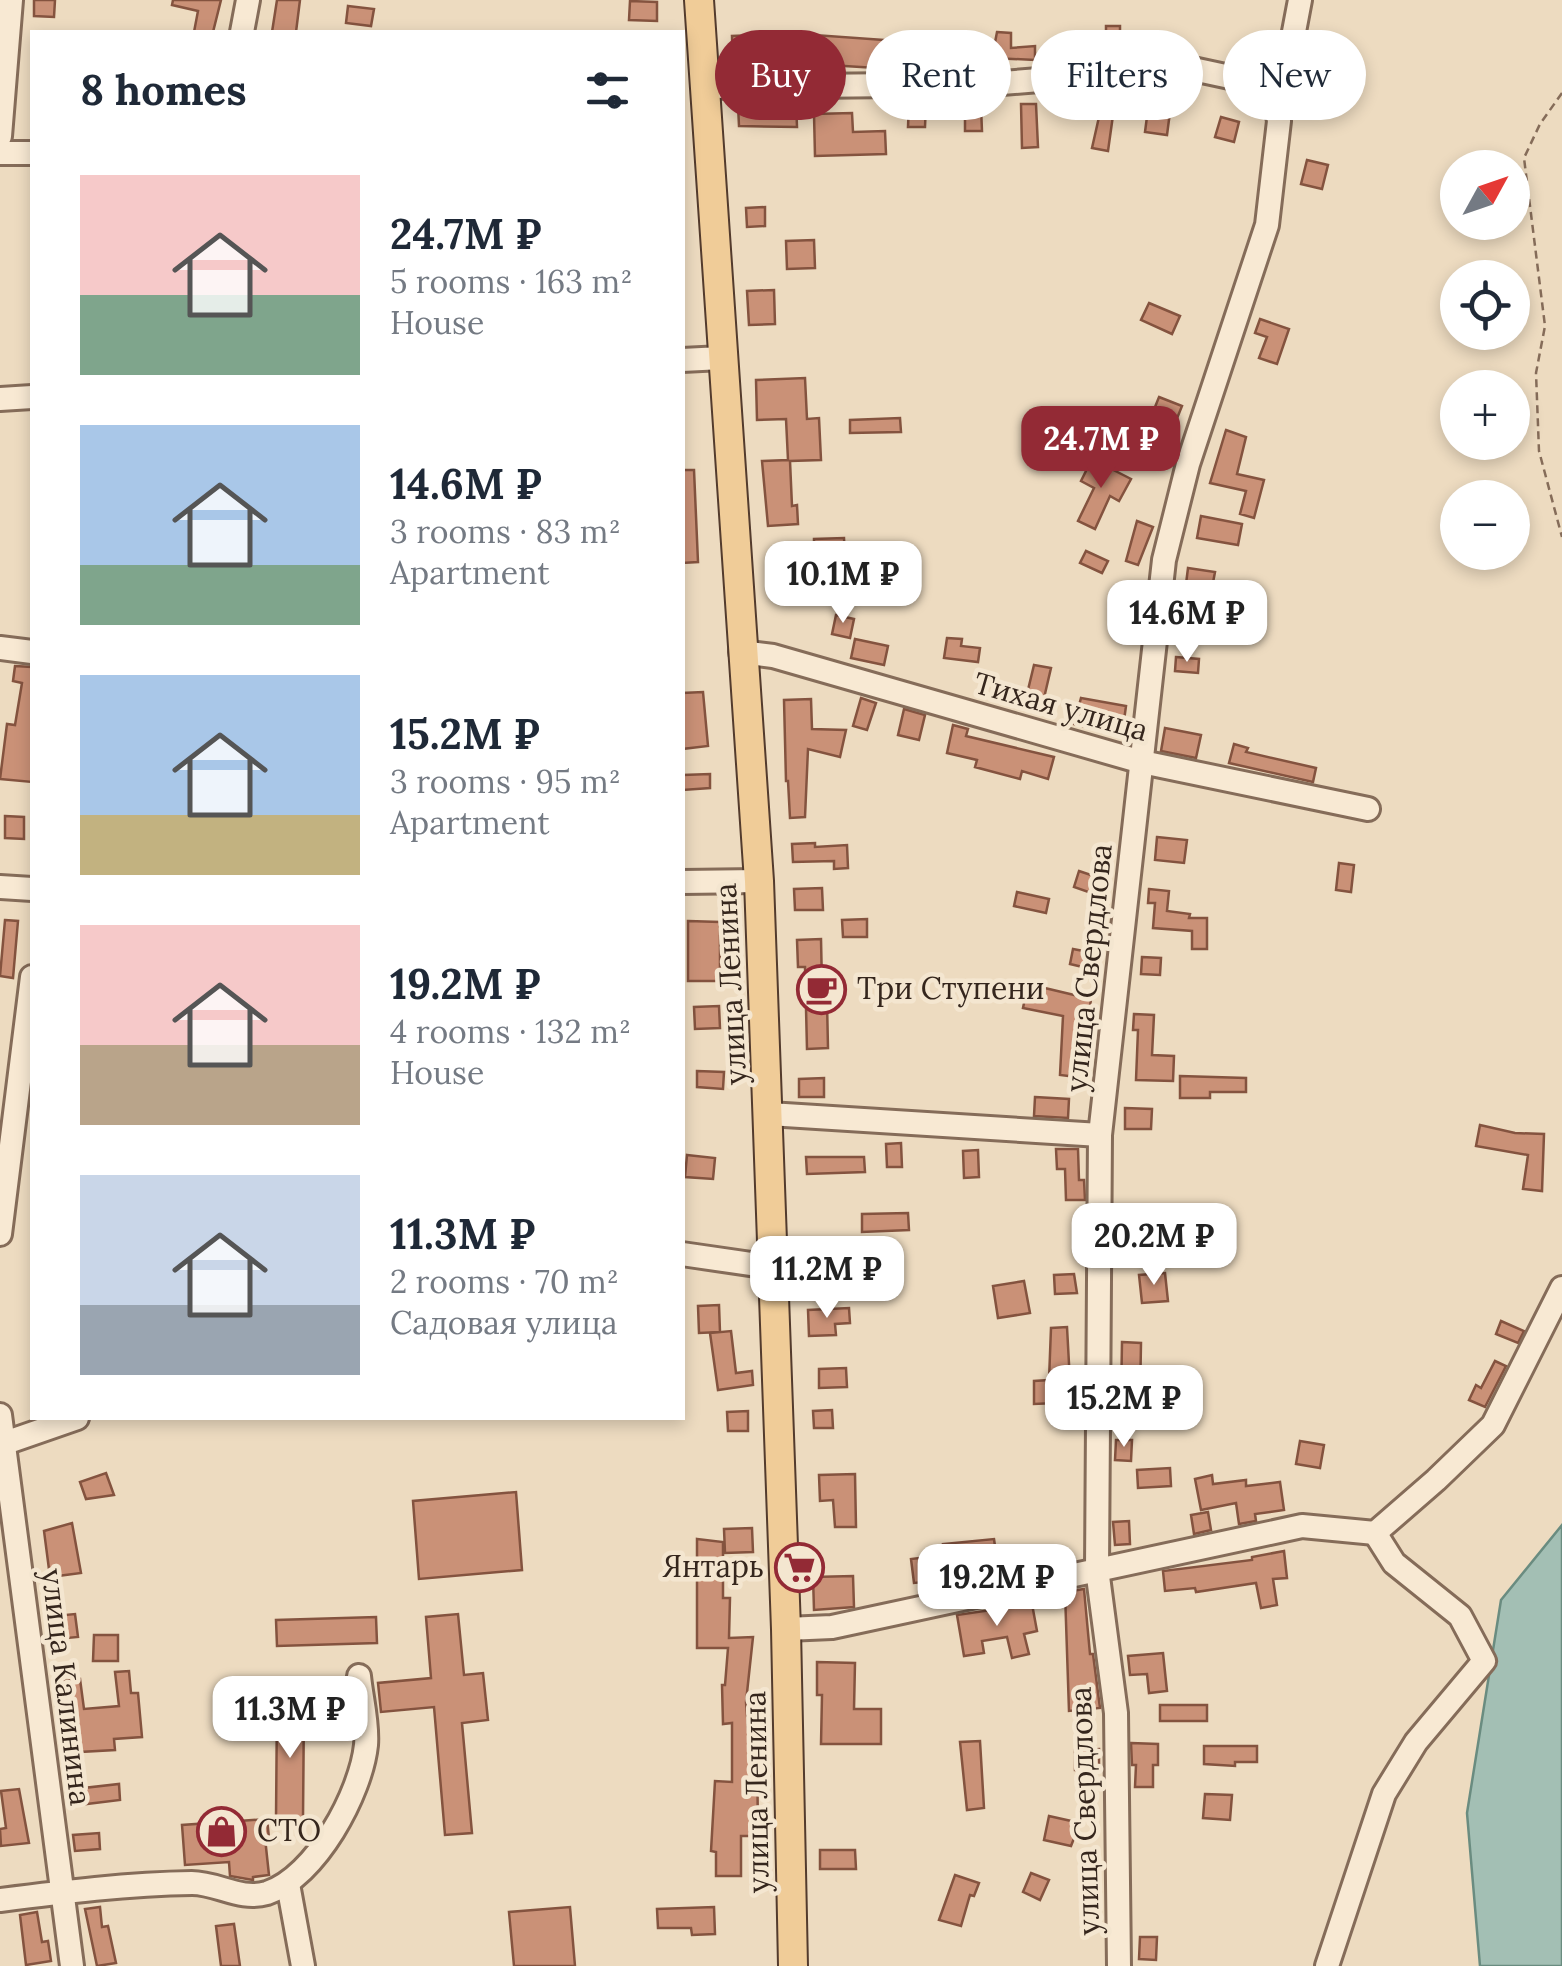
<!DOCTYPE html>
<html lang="en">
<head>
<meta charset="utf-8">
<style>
	body { margin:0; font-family:Lora,serif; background:#f2f2f3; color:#1f2937; height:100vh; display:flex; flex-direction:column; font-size:38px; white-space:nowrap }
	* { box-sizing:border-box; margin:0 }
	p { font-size:32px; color:#747a83 }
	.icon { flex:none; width:55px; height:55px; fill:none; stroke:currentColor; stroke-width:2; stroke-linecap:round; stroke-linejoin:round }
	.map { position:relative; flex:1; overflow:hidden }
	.drawer { position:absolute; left:30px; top:30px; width:655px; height:1390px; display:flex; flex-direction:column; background:#fff; border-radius:0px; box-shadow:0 5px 15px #0003 }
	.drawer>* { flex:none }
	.banner { position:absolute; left:715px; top:30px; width:695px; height:90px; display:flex; gap:20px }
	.needle { width:65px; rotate:50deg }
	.buttons { position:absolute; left:1440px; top:150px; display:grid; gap:20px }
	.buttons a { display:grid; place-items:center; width:90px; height:90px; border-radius:50%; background:#fff; box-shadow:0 5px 15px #0003; font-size:50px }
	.price { position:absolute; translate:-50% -85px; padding:0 22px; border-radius:20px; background:#fff; color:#222; font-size:32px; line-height:65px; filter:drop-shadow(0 2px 5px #0008) }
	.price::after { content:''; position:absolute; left:50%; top:60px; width:30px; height:22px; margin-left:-15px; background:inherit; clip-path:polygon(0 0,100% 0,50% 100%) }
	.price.on { background:#932a35; color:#fff }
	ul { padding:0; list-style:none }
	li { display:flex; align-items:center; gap:30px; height:250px; padding:0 50px }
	li span { display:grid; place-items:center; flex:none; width:280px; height:200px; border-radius:0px; color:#555 }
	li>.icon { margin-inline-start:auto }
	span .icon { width:120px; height:120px; fill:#fffc; stroke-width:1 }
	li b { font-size:42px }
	h2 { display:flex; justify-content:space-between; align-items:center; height:120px; padding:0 50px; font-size:42px }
	.pill { padding:0 35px; border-radius:45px; background:#fff; box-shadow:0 5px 15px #0003; font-size:35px; line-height:90px }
	.pill.on { background:#932a35; color:#fff }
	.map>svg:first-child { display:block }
</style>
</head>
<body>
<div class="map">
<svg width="1562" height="1966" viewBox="0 0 1562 1966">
	<rect width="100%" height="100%" fill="#eddbc0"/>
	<polygon fill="#a3bfb4" stroke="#6a8c80" stroke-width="2.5" points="1562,1525 1562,1966 1480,1966 1467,1813 1501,1600"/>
	<g fill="#ca9177" stroke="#84533f" stroke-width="2.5">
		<polygon points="34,0 55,0 54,17 34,16"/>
		<polygon points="173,0 221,0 213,32 194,32 198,11 172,5"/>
		<polygon points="277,0 300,0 296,32 272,32"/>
		<polygon points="630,1 657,2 657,21 629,20"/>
		<polygon points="348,6 374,9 371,26 346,23"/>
		<rect x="1106" y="26" width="14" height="24"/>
		<polygon points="997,32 1011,33 1011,48 1035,46 1035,60 992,58"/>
		<polygon points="927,34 946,35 945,68 925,67 925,64 892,64 892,69 813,64 815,35 884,40 893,43 893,50 926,51"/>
		<polygon points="756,35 757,67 733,68 732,36"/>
		<polygon points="1312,39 1341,49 1334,68 1306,58"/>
		<polygon points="1095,93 1116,94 1108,151 1092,148 1099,117 1094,116"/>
		<polygon points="781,101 796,101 797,127 739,126 738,105"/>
		<polygon points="909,103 926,103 925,127 908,127"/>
		<polygon points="1021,104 1036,104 1038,147 1022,148"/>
		<polygon points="965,106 981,107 982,131 965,131"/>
		<polygon points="1148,109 1170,112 1167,135 1145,132"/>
		<polygon points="852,113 853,132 885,131 886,154 815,156 814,114"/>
		<polygon points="1221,117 1239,122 1234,142 1215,137"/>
		<polygon points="1307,160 1328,165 1322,189 1301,184"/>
		<polygon points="765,207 765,226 747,227 746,208"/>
		<polygon points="814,240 815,268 787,269 786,241"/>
		<polygon points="774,290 775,324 749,325 747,291"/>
		<polygon points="1149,303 1180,316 1172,334 1141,320"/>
		<polygon points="1260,319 1289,329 1277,364 1259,358 1267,337 1255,333"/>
		<polygon points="805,378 807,419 819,418 821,460 790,461 792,506 797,505 798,524 768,526 762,461 788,460 786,419 757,420 756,380"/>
		<polygon points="1159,397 1182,406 1176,421 1153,412"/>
		<polygon points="900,418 901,432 850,433 850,420"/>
		<polygon points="1226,430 1246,437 1237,474 1264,480 1254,518 1240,514 1246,491 1210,483"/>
		<polygon points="1092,459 1131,479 1119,501 1110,496 1095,529 1078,521 1094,488 1081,481"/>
		<polygon points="682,470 694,470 698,562 682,563"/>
		<polygon points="1201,516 1242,524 1238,545 1197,538"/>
		<polygon points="1137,521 1153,527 1138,565 1126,561"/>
		<polygon points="844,538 845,559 814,560 814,539"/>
		<polygon points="1086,551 1108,561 1102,573 1080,563"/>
		<polygon points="1188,568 1215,572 1212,588 1186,584"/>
		<polygon points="836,615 854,619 850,638 832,634"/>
		<polygon points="947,638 962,639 961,646 980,648 978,662 944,658"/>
		<polygon points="855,639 888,646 884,665 851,658"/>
		<polygon points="1176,657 1199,659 1198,673 1175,671"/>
		<polygon points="1034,665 1051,668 1044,698 1027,694"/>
		<polygon points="15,666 32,667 32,782 0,779 7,724 15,725 22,683 13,681"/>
		<polygon points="703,692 708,746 682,749 682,693"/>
		<polygon points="861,698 876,703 867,730 853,726"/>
		<polygon points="1081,698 1126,706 1122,735 1074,724"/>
		<polygon points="811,699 812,729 846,730 840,757 808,749 805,817 790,818 788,781 786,781 784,700"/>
		<polygon points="904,709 925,715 919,740 898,735"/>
		<polygon points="953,725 968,729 966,736 1054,757 1048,779 1022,771 1020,779 975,767 977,760 947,753"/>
		<polygon points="1165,728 1201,735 1196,758 1161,751"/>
		<polygon points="1234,744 1248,748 1246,752 1316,768 1313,782 1229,763"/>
		<polygon points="710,774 710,788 683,790 683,775"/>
		<polygon points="5,816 24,817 24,839 5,838"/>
		<polygon points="1157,837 1187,840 1184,863 1155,860"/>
		<polygon points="815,843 815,847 847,845 848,868 834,869 834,861 793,862 792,844"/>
		<polygon points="1339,863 1354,865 1351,892 1336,890"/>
		<polygon points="1079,871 1100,878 1094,894 1074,887"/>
		<polygon points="822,888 823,910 795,910 794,889"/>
		<polygon points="1149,889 1169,891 1167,911 1190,914 1189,918 1207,918 1207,949 1192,949 1192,931 1153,928 1155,903 1148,903"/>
		<polygon points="1017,892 1049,899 1046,913 1014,906"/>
		<polygon points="867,919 867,937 843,937 842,920"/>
		<polygon points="5,920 18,921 13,978 0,976"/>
		<polygon points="688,921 720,922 720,981 688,981"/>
		<polygon points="821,939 822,985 838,985 838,1001 827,1002 828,1048 807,1049 805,967 798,967 797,940"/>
		<polygon points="1073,949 1094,953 1091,969 1070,964"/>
		<polygon points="1142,957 1161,958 1160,975 1141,974"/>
		<polygon points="1028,984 1091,999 1085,1043 1079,1042 1077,1077 1060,1075 1063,1016 1023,1008"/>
		<polygon points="719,1006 720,1028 695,1029 694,1007"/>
		<polygon points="1134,1014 1154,1015 1152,1055 1174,1056 1173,1081 1136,1080 1138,1030 1133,1030"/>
		<polygon points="697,1071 724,1072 723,1089 697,1087"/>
		<polygon points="1180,1076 1246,1078 1246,1092 1210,1092 1210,1098 1180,1098"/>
		<polygon points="824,1078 824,1097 799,1097 799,1079"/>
		<polygon points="1035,1097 1069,1099 1068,1118 1034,1116"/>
		<polygon points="1125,1108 1152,1109 1151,1129 1125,1129"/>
		<polygon points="1480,1125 1515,1133 1544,1134 1542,1191 1523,1189 1528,1155 1476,1146"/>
		<polygon points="901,1143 902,1167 887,1167 886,1144"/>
		<polygon points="1056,1149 1078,1149 1079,1180 1084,1180 1085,1200 1066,1200 1065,1169 1057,1169"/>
		<polygon points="978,1150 979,1177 964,1178 963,1151"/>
		<polygon points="687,1155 715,1158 713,1179 685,1177"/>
		<polygon points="806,1157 864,1157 865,1172 807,1174"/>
		<polygon points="908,1213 909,1230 862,1232 862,1214"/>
		<polygon points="1165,1273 1168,1301 1142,1303 1139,1275"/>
		<polygon points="1074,1274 1077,1293 1055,1294 1054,1275"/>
		<polygon points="1024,1281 1030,1313 998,1318 993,1286"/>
		<polygon points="719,1305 720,1332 699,1333 698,1306"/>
		<polygon points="849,1308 850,1323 835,1324 836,1335 809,1336 808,1310"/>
		<polygon points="1501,1321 1524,1331 1518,1343 1496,1334"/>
		<polygon points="1067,1327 1070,1382 1080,1382 1080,1402 1034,1404 1034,1381 1049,1380 1051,1328"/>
		<polygon points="731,1331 736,1373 752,1371 753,1385 718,1390 710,1333"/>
		<polygon points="1122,1342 1141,1343 1140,1400 1121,1400"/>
		<polygon points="1495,1361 1506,1366 1485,1407 1469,1400 1476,1385 1481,1388"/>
		<polygon points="846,1368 847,1387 819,1388 819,1369"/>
		<polygon points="832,1410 833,1428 814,1428 813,1411"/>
		<polygon points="748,1411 748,1431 728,1431 727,1412"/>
		<polygon points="1116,1440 1132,1440 1131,1461 1115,1460"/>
		<polygon points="1300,1441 1324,1445 1320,1468 1296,1464"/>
		<polygon points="1170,1468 1171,1486 1138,1488 1137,1470"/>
		<polygon points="106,1473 114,1495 86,1499 80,1482"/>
		<polygon points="855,1474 856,1527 835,1527 833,1500 820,1501 819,1475"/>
		<polygon points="1212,1475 1213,1484 1246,1480 1246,1486 1280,1482 1284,1510 1255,1514 1256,1521 1239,1524 1236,1503 1201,1510 1195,1479"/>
		<polygon points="516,1492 522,1570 419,1579 413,1501"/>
		<polygon points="1208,1512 1211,1530 1194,1534 1191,1515"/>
		<polygon points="1129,1521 1130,1544 1115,1545 1113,1522"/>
		<polygon points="72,1523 81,1573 50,1577 44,1531"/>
		<polygon points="752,1528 753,1552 725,1553 724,1529"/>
		<polygon points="697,1539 723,1542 723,1598 730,1598 729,1638 753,1637 746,1702 749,1742 757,1742 758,1836 741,1836 741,1876 716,1876 716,1852 711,1851 715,1781 732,1782 732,1723 723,1724 722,1685 725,1685 728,1648 697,1648"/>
		<polygon points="994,1539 998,1567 968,1572 969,1578 914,1583 911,1559 944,1555 943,1544"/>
		<polygon points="1284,1551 1287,1578 1273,1579 1277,1605 1261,1608 1256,1583 1196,1592 1195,1588 1165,1591 1163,1571 1252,1560 1252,1557"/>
		<polygon points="853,1576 854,1607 814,1610 813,1577"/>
		<polygon points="1084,1589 1090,1654 1093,1654 1100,1708 1069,1711 1065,1592"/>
		<polygon points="1032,1604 1037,1631 1024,1634 1029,1654 1012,1658 1007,1637 982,1641 984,1653 964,1656 957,1615"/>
		<polygon points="75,1614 78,1637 57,1639 54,1616"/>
		<polygon points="458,1614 464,1675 483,1673 488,1720 462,1723 472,1833 445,1835 434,1707 381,1712 378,1683 431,1678 426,1617"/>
		<polygon points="376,1617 377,1643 277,1646 276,1620"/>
		<polygon points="94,1635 118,1635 118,1661 93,1661"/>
		<polygon points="1163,1653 1167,1691 1149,1693 1147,1674 1130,1675 1128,1656"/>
		<polygon points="817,1662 855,1663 854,1709 881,1709 881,1744 821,1744 822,1695 817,1695"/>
		<polygon points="129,1671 131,1693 138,1693 142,1737 114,1739 115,1750 80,1752 83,1788 119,1784 120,1800 70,1806 61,1750 71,1749 66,1696 58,1698 56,1682 80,1679 84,1709 119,1706 115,1672"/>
		<polygon points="277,1703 304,1703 303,1819 276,1819"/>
		<rect x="1160" y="1705" width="47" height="16"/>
		<polygon points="980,1741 984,1808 967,1810 960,1742"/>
		<polygon points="1131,1743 1158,1744 1158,1765 1153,1765 1153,1787 1135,1787 1136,1765 1132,1765"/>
		<polygon points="1204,1746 1257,1746 1257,1762 1235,1762 1235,1766 1204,1764"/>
		<polygon points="1099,1749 1099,1770 1075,1770 1075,1750"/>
		<polygon points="19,1789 29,1843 1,1846 0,1829 6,1828 1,1791"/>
		<polygon points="1205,1794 1232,1795 1230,1820 1203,1818"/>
		<polygon points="1049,1816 1080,1823 1071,1846 1044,1840"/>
		<polygon points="267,1819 269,1838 265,1838 269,1875 253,1877 253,1880 230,1876 229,1862 185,1865 182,1825"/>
		<polygon points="99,1833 100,1849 75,1851 73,1835"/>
		<polygon points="820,1850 855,1850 856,1869 820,1869"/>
		<polygon points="1031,1873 1049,1880 1040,1900 1023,1892"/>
		<polygon points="955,1875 979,1883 974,1896 970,1895 961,1926 939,1920"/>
		<polygon points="100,1907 102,1927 108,1926 116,1963 97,1966 85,1909"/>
		<polygon points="570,1907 575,1966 514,1966 509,1912"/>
		<polygon points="714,1907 715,1934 692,1935 691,1928 658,1928 657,1909"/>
		<polygon points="37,1912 42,1942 48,1941 51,1961 26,1965 20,1915"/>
		<polygon points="234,1924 240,1966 221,1966 216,1926"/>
		<polygon points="1140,1937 1157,1937 1156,1960 1139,1959"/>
	</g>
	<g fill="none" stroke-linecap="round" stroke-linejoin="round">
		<defs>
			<g id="minor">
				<polyline points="242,32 248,0"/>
				<polyline points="704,87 990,84 1188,68 1272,86"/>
				<polyline points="0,136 11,0"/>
				<polyline points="0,153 32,153"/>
				<polyline points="682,360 722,358"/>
				<polyline points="0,399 32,397"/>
				<polyline points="0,648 32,652"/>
				<polyline points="741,652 773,656 1142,762 1368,809"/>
				<polyline points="682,882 759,881"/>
				<polyline points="0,887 32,889"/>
				<polyline points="769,1114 1100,1135"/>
				<polyline points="0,1234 32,977"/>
				<polyline points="682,1254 771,1267"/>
				<polyline points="0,1415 72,1966"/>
				<polyline points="5,1443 77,1418"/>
				<polyline points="786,1629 832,1627 1302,1526 1375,1533 1436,1480 1493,1425 1562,1288"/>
				<polyline points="288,1884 303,1966"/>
				<path d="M0,1900C63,1892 128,1884 192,1883C218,1883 240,1901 267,1893C316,1877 361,1793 366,1745C368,1723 361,1697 359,1676"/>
				<polyline points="1119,1966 1116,1713 1097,1569 1100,1135 1164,560 1188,464 1267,225 1279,121 1272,86 1293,37 1300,0"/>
				<polyline points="1327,1966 1384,1794 1416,1742 1484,1661 1460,1616 1394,1563 1375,1533"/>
			</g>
			<polyline id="major" points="699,0 759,881 786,1629 793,1966"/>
		</defs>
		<use href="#minor" stroke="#856c59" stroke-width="28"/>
		<use href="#major" stroke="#533b2d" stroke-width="32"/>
		<polyline stroke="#856c59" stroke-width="2.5" stroke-dasharray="8 5" stroke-linecap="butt" points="1562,93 1540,124 1524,158 1545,326 1536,373 1539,451 1562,537"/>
		<use href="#minor" stroke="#f8e9d3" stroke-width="22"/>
		<use href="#major" stroke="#f0cc98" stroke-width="28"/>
	</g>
	<defs>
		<symbol id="cafe-ring" viewBox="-11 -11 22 22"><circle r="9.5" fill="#f4e6d0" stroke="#932a35" stroke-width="1.5"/><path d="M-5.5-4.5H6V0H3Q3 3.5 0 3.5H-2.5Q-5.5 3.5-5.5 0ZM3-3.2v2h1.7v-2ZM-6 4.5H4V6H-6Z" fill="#932a35"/></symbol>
		<symbol id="supermarket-ring" viewBox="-11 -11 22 22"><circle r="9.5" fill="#f4e6d0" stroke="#932a35" stroke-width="1.5"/><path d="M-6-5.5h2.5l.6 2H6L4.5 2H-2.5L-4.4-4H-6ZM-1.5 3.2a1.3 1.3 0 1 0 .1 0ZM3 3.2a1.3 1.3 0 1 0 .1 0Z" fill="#932a35"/></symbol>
		<symbol id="shop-ring" viewBox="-11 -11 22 22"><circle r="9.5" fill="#f4e6d0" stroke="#932a35" stroke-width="1.5"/><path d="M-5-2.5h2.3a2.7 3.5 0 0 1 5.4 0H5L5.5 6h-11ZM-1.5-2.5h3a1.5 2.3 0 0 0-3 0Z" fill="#932a35"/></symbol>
	</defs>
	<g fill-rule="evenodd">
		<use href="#cafe-ring" x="794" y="962" width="55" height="55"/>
		<use href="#supermarket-ring" x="772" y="1540" width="55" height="55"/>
		<use href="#shop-ring" x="194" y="1804" width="55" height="55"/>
	</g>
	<g text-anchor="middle" stroke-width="9" stroke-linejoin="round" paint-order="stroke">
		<g font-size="30" fill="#35261d" stroke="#f4e6d0">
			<text transform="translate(1061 707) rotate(16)" y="10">Тихая улица</text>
			<text transform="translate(1089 968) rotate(-84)" y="10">улица Свердлова</text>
			<text transform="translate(731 984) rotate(-93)" y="10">улица Ленина</text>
			<text transform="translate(66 1687) rotate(83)" y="10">улица Калинина</text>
			<text transform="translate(757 1792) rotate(-91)" y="10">улица Ленина</text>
			<text transform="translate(1085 1811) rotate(-92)" y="10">улица Свердлова</text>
		</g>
		<g font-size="30" fill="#35261d" stroke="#f4e6d0" text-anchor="start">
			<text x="857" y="999">Три Ступени</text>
			<text x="764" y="1577" text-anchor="end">Янтарь</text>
			<text x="257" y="1841">СТО</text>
		</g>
	</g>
</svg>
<div class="buttons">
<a><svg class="needle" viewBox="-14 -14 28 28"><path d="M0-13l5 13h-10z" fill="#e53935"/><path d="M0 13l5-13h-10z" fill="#747a83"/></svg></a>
<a><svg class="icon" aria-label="locate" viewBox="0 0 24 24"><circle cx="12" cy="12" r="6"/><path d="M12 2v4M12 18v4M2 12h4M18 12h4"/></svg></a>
<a>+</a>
<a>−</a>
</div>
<b class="price on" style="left:1101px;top:491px">24.7M ₽</b>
<b class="price" style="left:843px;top:626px">10.1M ₽</b>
<b class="price" style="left:1187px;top:665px">14.6M ₽</b>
<b class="price" style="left:1154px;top:1288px">20.2M ₽</b>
<b class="price" style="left:827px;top:1321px">11.2M ₽</b>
<b class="price" style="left:1124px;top:1450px">15.2M ₽</b>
<b class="price" style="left:997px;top:1629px">19.2M ₽</b>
<b class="price" style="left:290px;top:1761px">11.3M ₽</b>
<div class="banner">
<a class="pill on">Buy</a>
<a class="pill">Rent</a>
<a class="pill">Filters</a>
<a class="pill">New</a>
</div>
<section class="drawer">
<h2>8 homes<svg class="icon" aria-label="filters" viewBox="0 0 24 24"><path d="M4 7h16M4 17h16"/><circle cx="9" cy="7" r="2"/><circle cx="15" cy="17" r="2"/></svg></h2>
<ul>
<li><span style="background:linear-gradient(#f6c9c9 60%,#7fa58c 0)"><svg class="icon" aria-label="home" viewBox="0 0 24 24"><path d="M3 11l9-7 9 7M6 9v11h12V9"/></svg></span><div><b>24.7M ₽</b><p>5 rooms · 163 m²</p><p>House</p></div></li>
<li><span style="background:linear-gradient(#a9c7e8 70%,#7fa58c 0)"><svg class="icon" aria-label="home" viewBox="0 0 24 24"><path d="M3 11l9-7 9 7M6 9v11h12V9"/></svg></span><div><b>14.6M ₽</b><p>3 rooms · 83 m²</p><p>Apartment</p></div></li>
<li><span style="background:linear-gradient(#a9c7e8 70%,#c2b280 0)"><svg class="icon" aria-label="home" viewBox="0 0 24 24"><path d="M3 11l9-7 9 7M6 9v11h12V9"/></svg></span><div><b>15.2M ₽</b><p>3 rooms · 95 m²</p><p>Apartment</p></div></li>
<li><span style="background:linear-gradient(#f6c9c9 60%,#b9a48a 0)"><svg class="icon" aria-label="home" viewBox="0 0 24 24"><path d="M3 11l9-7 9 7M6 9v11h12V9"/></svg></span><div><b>19.2M ₽</b><p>4 rooms · 132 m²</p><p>House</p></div></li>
<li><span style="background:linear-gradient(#c9d6e8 65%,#9aa5b1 0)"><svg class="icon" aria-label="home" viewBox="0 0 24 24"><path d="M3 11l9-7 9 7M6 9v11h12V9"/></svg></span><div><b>11.3M ₽</b><p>2 rooms · 70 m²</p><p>Садовая улица</p></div></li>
</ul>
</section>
</div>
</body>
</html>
